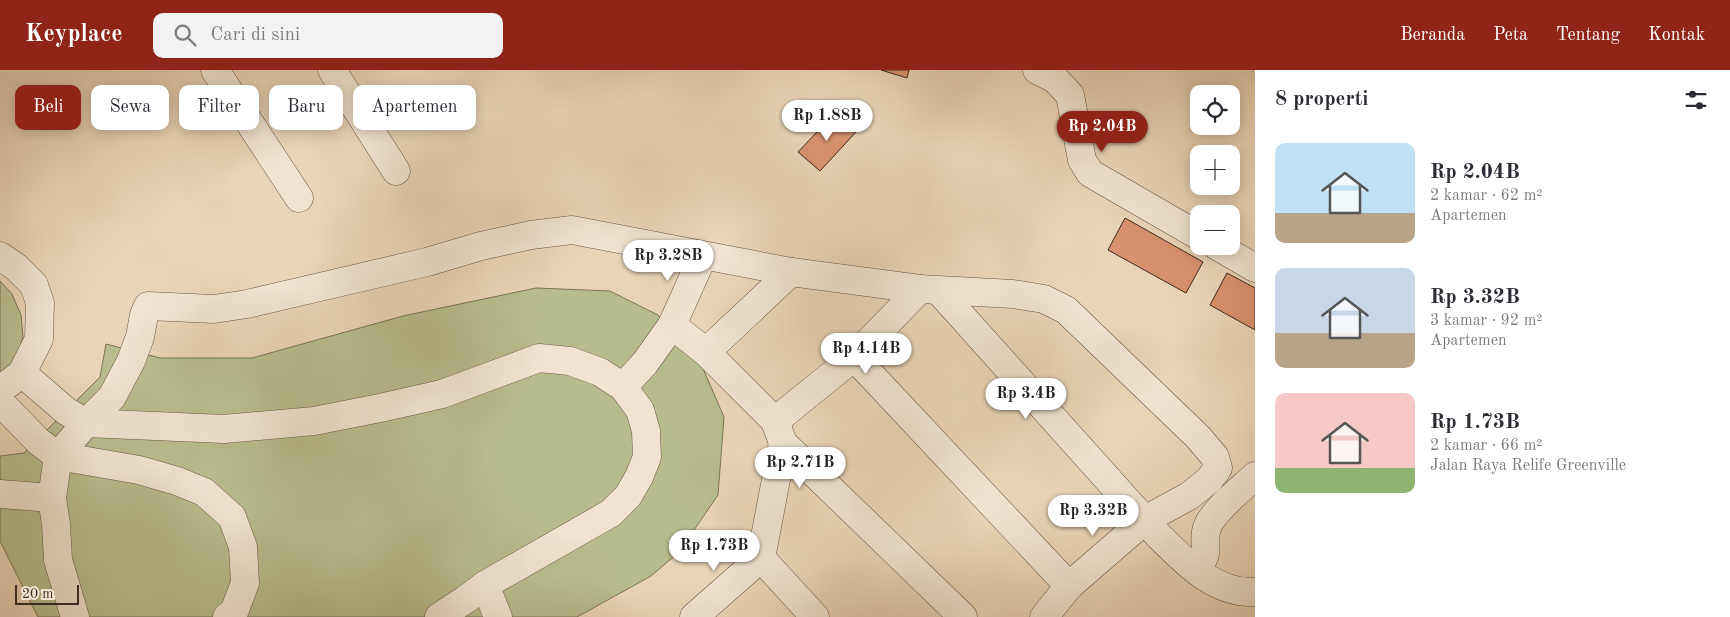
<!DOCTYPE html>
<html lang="id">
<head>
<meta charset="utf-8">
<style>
	body { margin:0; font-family:"Old Standard TT",serif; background:#f2f2f3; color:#2b2b33; height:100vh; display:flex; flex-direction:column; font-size:19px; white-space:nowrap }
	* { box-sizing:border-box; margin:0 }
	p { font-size:16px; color:#7c7c81 }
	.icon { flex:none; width:28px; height:28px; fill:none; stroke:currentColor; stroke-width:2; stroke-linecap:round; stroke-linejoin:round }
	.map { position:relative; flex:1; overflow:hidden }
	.side { display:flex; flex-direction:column; background:#fff; width:475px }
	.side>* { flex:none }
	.banner { position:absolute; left:15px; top:15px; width:475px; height:45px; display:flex; gap:10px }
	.fabs { position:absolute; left:1190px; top:15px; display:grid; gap:10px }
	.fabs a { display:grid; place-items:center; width:50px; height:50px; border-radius:10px; background:#fff; box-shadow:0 2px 12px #0003; font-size:25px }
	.scale { position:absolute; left:15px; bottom:12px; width:64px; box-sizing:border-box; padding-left:5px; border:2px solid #3f2b1f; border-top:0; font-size:14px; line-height:18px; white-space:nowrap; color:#3f2b1f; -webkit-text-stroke:4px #f1e3d0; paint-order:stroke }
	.price { position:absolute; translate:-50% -42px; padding:0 11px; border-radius:18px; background:#fff; color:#222; font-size:16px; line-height:32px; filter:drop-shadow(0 1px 2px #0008) }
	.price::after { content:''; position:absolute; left:50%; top:30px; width:15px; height:11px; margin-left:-8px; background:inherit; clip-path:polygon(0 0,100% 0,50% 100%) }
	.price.active { background:#8f2418; color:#fff }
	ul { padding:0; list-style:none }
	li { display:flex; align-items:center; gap:15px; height:125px; padding:0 20px }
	li span { display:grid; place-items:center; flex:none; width:140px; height:100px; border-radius:10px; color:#555 }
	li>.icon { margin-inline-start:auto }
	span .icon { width:60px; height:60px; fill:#fffc; stroke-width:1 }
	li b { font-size:21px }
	h2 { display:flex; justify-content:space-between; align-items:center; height:60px; padding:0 20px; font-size:21px }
	.chip { padding:0 18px; border-radius:10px; background:#fff; box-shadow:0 2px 12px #0003; font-size:18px; line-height:45px }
	.chip.active { background:#8f2418; color:#fff }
	header { display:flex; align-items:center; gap:30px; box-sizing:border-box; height:70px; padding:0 25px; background:#8f2418; color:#fff }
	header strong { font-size:24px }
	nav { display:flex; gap:28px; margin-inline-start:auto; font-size:18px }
	.search { width:350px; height:45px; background:#f2f2f3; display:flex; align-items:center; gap:12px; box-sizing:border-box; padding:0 18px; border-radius:10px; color:#7c7c81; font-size:19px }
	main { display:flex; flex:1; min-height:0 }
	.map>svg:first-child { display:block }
</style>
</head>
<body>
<header>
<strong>Keyplace</strong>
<div class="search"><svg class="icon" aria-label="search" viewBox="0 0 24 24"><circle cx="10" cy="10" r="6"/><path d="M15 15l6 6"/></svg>Cari di sini</div>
<nav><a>Beranda</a><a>Peta</a><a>Tentang</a><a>Kontak</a></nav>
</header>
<main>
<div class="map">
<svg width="1255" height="547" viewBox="0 0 1255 547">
	<rect width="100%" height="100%" fill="#ead4b7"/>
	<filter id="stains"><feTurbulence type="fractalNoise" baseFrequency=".004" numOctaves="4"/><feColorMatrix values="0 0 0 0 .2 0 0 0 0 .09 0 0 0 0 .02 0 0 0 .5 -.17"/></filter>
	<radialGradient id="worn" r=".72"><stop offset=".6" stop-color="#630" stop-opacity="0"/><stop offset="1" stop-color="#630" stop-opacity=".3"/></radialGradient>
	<g fill="#b7bc8e" stroke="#7b7456">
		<polygon points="0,211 12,224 21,245 23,267 17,288 0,311"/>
		<polygon points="536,218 610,221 658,245 701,294 724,347 718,425 679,482 651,506 577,547 38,547 0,471 0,386 24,383 100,307 106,274 160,288 252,288 403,246"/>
	</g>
	<g fill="#d8916e" stroke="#3f2b1f">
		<polygon points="881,0 909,0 907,8"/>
		<polygon points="835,43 856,62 820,101 798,82"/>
		<polygon points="1125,148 1203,192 1186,223 1108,180"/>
		<polygon points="1227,203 1255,218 1255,260 1210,235"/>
	</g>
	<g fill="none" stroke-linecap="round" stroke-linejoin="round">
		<defs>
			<g id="minor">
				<polyline points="215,0 299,128"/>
				<polyline points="332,0 396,101"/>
				<polyline points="1037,0 1055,9 1070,25 1082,90 1090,103 1199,166"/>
				<polyline points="1217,176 1255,198"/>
				<polyline points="0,186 16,197 34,215 40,233 39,269 22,303 8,314"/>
				<path d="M939,221L1157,464C1184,491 1214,524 1255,522"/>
				<polyline points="672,255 706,282 775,351 783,373 963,547"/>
				<polyline points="706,282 791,202"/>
				<polyline points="854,287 1069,516"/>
				<polyline points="22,303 66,341 86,353 224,359 314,351 380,338 442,324 539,288 570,291 600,302 623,317 640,340 646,361 647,387 639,407 628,426 611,443 485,515 498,547"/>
				<polyline points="623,317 645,293 672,255 703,186"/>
				<polyline points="0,332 39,372 58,386 139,400 177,411 204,422 232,447 243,477 245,513 234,542 227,547"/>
				<polyline points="775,351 854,287 920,219"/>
				<polyline points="783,373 761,488 815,547"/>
				<polyline points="0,424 52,428 58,386 86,353 112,327 131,291 140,267 144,245 148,236 214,239 247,234 427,192 481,176 531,165 572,160 791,202 920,219 1013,224 1044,229 1066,240 1198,367 1215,387 1218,398 1209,410 1189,426 1145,450 1069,516 1044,547"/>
				<polyline points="52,428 56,454 58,490 75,547"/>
				<path d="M1194,498C1215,484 1199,471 1209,453C1220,435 1240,420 1255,406"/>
				<polyline points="439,547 465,530 485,515"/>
				<polyline points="694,547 761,488"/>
			</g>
		</defs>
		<use href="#minor" stroke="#6a5545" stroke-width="29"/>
		<use href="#minor" stroke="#f1e3d0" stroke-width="28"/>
	</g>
	<rect width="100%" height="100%" filter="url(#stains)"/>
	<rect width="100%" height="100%" fill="url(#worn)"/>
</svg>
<div class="fabs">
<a><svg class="icon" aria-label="locate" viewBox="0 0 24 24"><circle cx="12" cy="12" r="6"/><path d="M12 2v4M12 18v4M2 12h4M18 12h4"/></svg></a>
<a>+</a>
<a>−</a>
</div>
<div class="scale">20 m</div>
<b class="price" style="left:827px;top:72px">Rp 1.88B</b>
<b class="price active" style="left:1102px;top:83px">Rp 2.04B</b>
<b class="price" style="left:668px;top:212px">Rp 3.28B</b>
<b class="price" style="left:866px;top:305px">Rp 4.14B</b>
<b class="price" style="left:1026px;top:350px">Rp 3.4B</b>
<b class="price" style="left:800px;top:419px">Rp 2.71B</b>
<b class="price" style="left:1093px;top:467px">Rp 3.32B</b>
<b class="price" style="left:714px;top:502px">Rp 1.73B</b>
<div class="banner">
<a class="chip active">Beli</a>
<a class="chip">Sewa</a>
<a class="chip">Filter</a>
<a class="chip">Baru</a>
<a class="chip">Apartemen</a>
</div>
</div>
<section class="side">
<h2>8 properti<svg class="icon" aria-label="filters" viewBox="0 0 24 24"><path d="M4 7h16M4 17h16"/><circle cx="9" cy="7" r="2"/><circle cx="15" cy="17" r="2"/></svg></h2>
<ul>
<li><span style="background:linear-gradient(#bfe0f5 70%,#b9a48a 0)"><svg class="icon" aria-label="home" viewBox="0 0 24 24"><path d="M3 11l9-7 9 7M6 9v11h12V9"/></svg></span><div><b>Rp 2.04B</b><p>2 kamar · 62 m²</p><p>Apartemen</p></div></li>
<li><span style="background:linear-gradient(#c9d6e8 65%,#b9a48a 0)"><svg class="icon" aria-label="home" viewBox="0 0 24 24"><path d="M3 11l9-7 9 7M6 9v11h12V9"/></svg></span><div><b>Rp 3.32B</b><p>3 kamar · 92 m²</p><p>Apartemen</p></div></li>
<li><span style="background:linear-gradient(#f6c9c9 75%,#8fb573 0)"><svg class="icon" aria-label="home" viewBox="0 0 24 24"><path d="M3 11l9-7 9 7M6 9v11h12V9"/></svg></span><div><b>Rp 1.73B</b><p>2 kamar · 66 m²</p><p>Jalan Raya Relife Greenville</p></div></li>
</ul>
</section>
</main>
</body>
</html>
